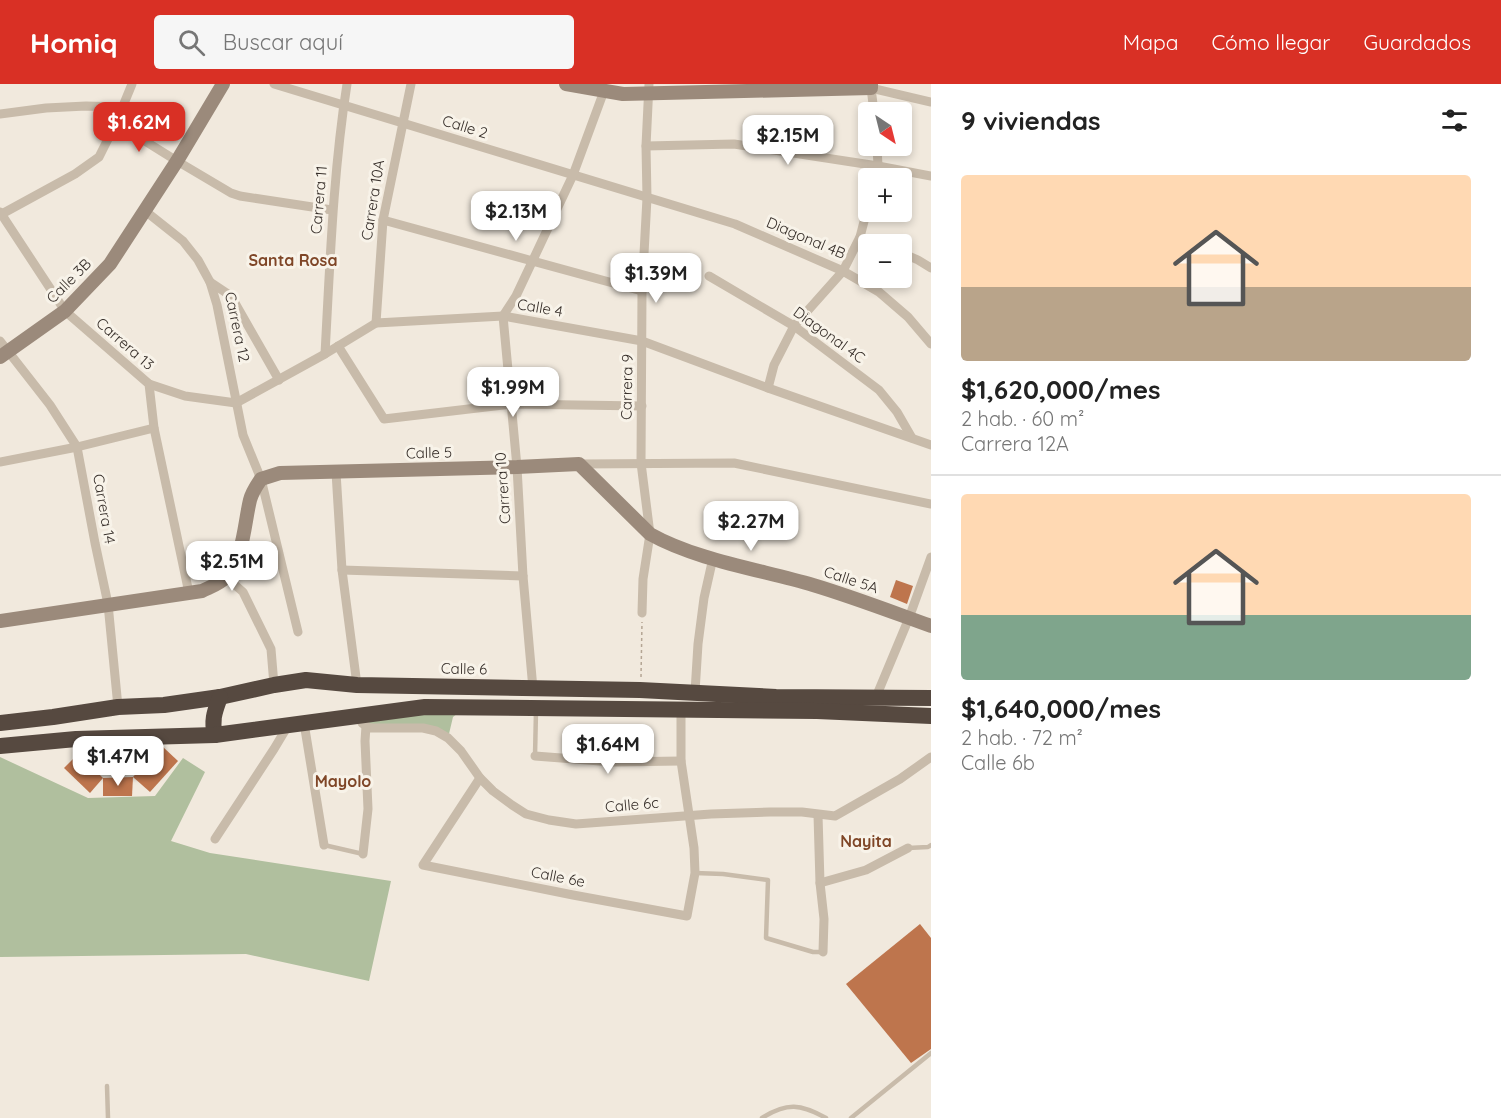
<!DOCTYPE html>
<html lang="es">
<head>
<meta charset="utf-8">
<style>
	body { margin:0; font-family:Quicksand,sans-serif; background:#f6f6f6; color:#222; height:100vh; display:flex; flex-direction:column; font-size:22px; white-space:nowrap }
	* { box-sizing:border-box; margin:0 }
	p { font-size:20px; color:#767676 }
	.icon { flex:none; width:33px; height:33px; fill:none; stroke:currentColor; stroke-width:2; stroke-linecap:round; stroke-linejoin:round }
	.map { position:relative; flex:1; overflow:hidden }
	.drawer { display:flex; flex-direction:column; background:#fff; width:570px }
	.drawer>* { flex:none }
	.needle { width:39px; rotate:145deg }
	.tools { position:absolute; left:858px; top:18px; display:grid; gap:12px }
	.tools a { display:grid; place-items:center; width:54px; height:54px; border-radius:6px; background:#fff; box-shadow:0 3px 9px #0003; font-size:30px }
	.price { position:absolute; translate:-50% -51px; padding:0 14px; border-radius:12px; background:#fff; color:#222; font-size:20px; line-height:39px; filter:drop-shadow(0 2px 3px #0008) }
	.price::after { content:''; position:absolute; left:50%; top:36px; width:18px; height:14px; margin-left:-9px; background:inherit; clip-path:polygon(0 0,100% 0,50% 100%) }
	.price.on { background:#d93025; color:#fff }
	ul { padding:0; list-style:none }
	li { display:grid; align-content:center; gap:12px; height:318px; padding:0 30px }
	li+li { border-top:2px solid #e0e0e0 }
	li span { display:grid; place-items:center; height:186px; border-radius:6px; color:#555 }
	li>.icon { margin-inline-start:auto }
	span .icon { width:108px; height:108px; fill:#fffc; stroke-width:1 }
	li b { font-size:26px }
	h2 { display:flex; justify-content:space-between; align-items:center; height:72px; padding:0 30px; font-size:26px }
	header { display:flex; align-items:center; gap:36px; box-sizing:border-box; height:84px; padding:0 30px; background:#d93025; color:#fff }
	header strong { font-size:28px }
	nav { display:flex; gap:33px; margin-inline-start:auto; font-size:21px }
	.search { width:420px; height:54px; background:#f6f6f6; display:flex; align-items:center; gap:15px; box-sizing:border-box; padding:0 21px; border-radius:6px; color:#767676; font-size:22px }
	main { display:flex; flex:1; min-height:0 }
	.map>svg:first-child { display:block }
</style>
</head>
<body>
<header>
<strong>Homiq</strong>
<div class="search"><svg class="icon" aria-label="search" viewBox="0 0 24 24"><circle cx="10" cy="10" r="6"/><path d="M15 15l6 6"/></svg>Buscar aquí</div>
<nav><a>Mapa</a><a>Cómo llegar</a><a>Guardados</a></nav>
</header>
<main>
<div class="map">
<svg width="931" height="1034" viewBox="0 0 931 1034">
	<rect width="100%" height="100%" fill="#f1e9dd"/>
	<g fill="#b0bf9e">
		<polygon points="425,623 458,629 453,633 448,654 407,643 362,639"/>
		<polygon points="0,673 88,714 155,712 183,674 205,688 171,757 210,769 391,797 369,897 246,870 0,873"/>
	</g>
	<g fill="#be754d">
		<polygon points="896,496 913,502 907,520 890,513"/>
		<polygon points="160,663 163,663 178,677 150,708 133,693"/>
		<polygon points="78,670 103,694 90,709 64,684"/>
		<polygon points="133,693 132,712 103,712 103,694"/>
		<polygon points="920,840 931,854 931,965 911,979 846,900"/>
	</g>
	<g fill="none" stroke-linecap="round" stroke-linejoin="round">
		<polyline stroke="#b4a594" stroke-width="1.5" stroke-dasharray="3 3" stroke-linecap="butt" points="641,593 642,538"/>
		<g stroke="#c8bbaa" stroke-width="4.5">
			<polyline points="535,672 536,627"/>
			<polyline points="324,761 363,770"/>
			<polyline points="908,764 928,763 931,761"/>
			<polyline points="695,789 723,790 768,796 766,854 813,868 823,868"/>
			<polyline points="107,1002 108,1034"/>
			<path d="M762,1034C787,1018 801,1020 826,1034"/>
			<polyline points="851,1034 931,969"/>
		</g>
		<g stroke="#c8bbaa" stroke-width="9">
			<polyline points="274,0 735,140 843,187 879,208 908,233 931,260"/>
			<polyline points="874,28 871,4 931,18"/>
			<polyline points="0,30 46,24 86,22 123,23"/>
			<polyline points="116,39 177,77 231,109 240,112 332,126"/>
			<polyline points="646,62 734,60 878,82 931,92"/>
			<polyline points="875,94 878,82 877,62"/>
			<polyline points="144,126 183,157 198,176 210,198 217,221 243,351 261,395 298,548"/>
			<polyline points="0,128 65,227 149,300 154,344 189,509"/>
			<polyline points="0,131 75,90 99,73 116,39 132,0"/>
			<polyline points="383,136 642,207"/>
			<polyline points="860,153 879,160"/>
			<polyline points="902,169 918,176 931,184"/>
			<polyline points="709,192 794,242 879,306 897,328 912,354"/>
			<polyline points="210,198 231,212 279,296"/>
			<polyline points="376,239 383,136 411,0"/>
			<polyline points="0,257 50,321 77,363 95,459 108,520 118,623"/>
			<polyline points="338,262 384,335 511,320 642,322"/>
			<path d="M325,270C330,180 333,89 347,0"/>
			<polyline points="149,300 185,312 236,319 325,270 376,239 503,232 642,257 768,304 931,361"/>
			<polyline points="768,304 774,281 794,242 843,187 860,153 868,122"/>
			<polyline points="0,378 77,363 154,344"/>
			<polyline points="579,380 734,379 931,420"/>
			<polyline points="336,388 342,486 357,601"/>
			<polyline points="342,486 523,492"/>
			<polyline points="226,493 243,508 271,565 274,601"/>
			<polyline points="642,529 643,495 650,450 641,379 642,207 647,114 646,62 649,0"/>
			<polyline points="533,605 523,492 517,383 503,232 516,212 573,91 604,7"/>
			<polyline points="695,608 698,560 704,514 713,474"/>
			<polyline points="876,613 909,534 931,473"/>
			<polyline points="359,632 362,639 369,644 423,644 436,647 448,654 461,667 480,694 493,707 512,721 526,730 549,736 576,740 711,730 770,728 802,728 835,732 900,695 931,673"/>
			<polyline points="304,639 324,761"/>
			<polyline points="535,672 613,678 681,677"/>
			<polyline points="480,694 423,781 573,811 687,832 695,789 694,764 681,677 681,627"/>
			<polyline points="818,731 820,799 824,835 823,868"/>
			<polyline points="215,755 274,665 289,640"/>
			<polyline points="363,770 368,725 365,657 366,642"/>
			<polyline points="820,799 866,786 908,764"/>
		</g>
		<g stroke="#9b8a7b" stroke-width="14">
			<polyline points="566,0 623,10 871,4 871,0"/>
			<polyline points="0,273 65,227 110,180 177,77 223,0"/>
			<path d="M0,537L202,507C210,503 220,500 226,493C244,472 244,441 250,416C252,408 257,401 261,395L280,389L517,383L579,380L650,450C696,476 762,486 813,501C853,513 892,528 931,542"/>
		</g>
		<g stroke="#564940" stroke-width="16">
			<polyline points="0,639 53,633 118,623 164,621 220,613 274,601 306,596 357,601 640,606 776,613 931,614"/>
			<path d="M215,651C211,636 215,627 220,613"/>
			<polyline points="0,662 76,655 215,651 425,623 817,627 931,632"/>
		</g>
	</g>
	<g text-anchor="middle" stroke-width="6" stroke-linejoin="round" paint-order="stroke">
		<g font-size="15" fill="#362e29" stroke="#f8f3e9">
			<text transform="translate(465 43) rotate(17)" y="5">Calle 2</text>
			<text transform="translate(319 116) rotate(-85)" y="5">Carrera 11</text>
			<text transform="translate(373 116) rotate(-81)" y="5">Carrera 10A</text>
			<text transform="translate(806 154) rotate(23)" y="5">Diagonal 4B</text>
			<text transform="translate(69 197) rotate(-45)" y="5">Calle 3B</text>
			<text transform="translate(540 224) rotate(10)" y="5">Calle 4</text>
			<text transform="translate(237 243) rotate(78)" y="5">Carrera 12</text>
			<text transform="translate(829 251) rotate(36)" y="5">Diagonal 4C</text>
			<text transform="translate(125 260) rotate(41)" y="5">Carrera 13</text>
			<text transform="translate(627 303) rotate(-89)" y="5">Carrera 9</text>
			<text transform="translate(429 369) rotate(-1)" y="5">Calle 5</text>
			<text transform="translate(503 404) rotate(-94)" y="5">Carrera 10</text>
			<text transform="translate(104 425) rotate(80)" y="5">Carrera 14</text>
			<text transform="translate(851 496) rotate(18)" y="5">Calle 5A</text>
			<text transform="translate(464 585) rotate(1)" y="5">Calle 6</text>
			<text transform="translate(632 721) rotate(-5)" y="5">Calle 6c</text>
			<text transform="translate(558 793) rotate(11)" y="5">Calle 6e</text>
		</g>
		<g font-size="16" font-weight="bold" fill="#7f4627" stroke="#f8f3e9">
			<text x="293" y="182">Santa Rosa</text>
			<text x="343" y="703">Mayolo</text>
			<text x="866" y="763">Nayita</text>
		</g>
	</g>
</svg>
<div class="tools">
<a><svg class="needle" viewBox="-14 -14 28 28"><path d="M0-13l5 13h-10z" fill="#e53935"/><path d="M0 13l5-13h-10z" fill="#767676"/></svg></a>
<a>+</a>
<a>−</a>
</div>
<b class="price on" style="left:139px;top:69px">$1.62M</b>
<b class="price" style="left:788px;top:82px">$2.15M</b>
<b class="price" style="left:516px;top:158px">$2.13M</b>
<b class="price" style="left:656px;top:220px">$1.39M</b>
<b class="price" style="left:513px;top:334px">$1.99M</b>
<b class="price" style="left:751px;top:468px">$2.27M</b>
<b class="price" style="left:232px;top:508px">$2.51M</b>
<b class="price" style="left:608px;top:691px">$1.64M</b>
<b class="price" style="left:118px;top:703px">$1.47M</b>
</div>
<section class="drawer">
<h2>9 viviendas<svg class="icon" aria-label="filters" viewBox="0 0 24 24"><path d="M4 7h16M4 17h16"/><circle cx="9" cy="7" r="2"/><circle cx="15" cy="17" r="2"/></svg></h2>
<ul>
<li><span style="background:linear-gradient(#ffd9b3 60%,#b9a48a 0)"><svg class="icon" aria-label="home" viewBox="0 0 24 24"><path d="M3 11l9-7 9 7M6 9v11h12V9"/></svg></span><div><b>$1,620,000/mes</b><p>2 hab. · 60 m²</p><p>Carrera 12A</p></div></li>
<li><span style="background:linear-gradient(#ffd9b3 65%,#7fa58c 0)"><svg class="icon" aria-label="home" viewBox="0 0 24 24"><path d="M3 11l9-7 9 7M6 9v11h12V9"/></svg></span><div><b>$1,640,000/mes</b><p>2 hab. · 72 m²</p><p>Calle 6b</p></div></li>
</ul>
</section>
</main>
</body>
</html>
